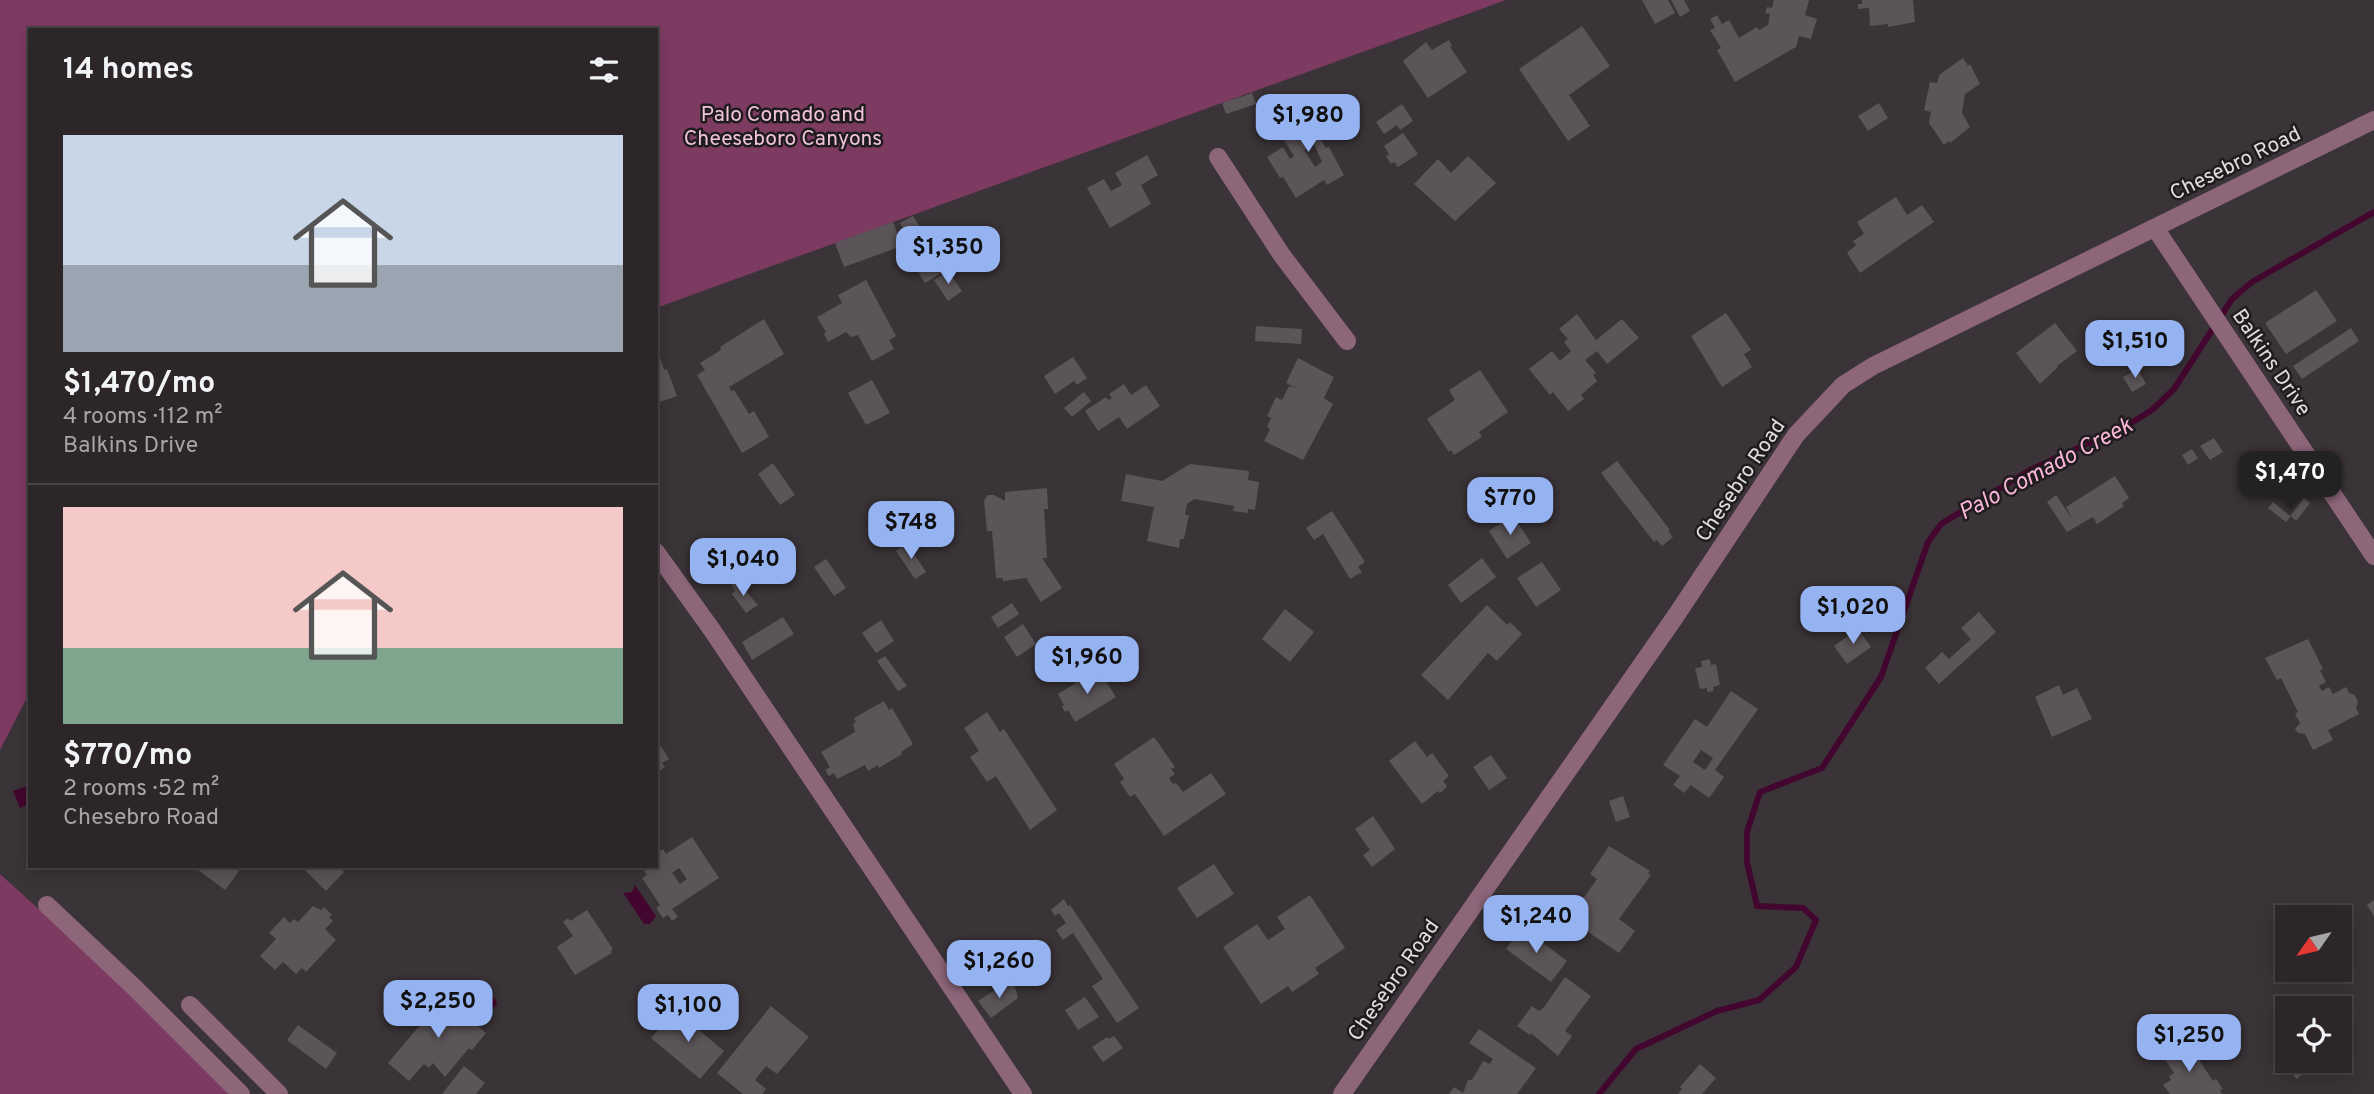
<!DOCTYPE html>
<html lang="en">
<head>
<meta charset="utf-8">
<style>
	body { margin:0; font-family:Overpass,sans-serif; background:#383235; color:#f1f3f6; height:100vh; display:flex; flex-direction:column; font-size:26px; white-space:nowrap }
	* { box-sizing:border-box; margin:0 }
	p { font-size:23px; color:#a6a5a8 }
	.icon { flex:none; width:38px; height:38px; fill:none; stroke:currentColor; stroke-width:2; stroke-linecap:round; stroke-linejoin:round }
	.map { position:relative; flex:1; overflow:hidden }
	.side { position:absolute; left:28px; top:28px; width:630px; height:840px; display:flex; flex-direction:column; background:#2c2629; border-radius:0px; box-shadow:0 4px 18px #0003,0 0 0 2px #484346 }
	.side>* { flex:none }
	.needle { width:46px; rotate:236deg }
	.tools { position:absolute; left:2275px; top:905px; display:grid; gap:14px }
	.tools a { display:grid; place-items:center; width:77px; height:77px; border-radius:0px; background:#2c2629; box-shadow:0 4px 18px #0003,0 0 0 2px #484346; font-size:35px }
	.price { position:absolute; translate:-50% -60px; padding:0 16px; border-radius:14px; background:#95b2f1; color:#111; font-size:23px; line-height:46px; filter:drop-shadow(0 2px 4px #0008) }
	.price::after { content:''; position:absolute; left:50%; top:42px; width:21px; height:16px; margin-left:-10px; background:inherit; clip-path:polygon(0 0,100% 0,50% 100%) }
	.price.selected { background:#222; color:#fff }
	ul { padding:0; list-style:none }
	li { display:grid; align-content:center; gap:14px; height:371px; padding:0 35px }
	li+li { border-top:2px solid #484346 }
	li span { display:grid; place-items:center; height:217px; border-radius:0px; color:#555 }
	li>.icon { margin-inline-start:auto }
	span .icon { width:126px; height:126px; fill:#fffc; stroke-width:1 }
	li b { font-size:30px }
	h2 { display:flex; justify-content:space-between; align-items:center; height:84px; padding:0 35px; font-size:30px }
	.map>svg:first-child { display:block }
</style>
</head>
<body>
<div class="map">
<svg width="2374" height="1094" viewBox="0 0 2374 1094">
	<rect width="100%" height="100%" fill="#3a3337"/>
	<g fill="#7e3b62">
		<polygon points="0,0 1506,0 656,308 656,30 30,30 30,692 0,750"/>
		<polygon points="0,874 234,1086 227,1094 0,1094"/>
	</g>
	<g fill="#43062e">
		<polygon points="30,785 30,804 20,808 13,791"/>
		<polygon points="635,885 656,916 650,924 644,924 623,893 632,892"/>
		<polygon points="468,980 472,980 481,987 485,984 489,984 491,988 488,993 496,1000 497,1004 491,1011 486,1011 463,992 463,987"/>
	</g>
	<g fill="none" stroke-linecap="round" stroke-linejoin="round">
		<polyline stroke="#43062e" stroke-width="6" points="1599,1094 1636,1049 1717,1011 1759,1000 1796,967 1816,920 1803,908 1757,906 1747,862 1747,832 1760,792 1822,768 1881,677 1928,542 1941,524 2032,469 2128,425 2152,410 2174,389 2232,299 2252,282 2374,212"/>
	</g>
	<g fill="#5b5458" fill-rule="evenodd">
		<polygon points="1642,0 1668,0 1675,13 1655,24"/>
		<polygon points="1671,0 1684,0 1690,11 1680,17"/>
		<polygon points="1774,0 1809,0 1805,15 1817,19 1811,39 1799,36 1796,47 1735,82 1717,50 1721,48 1710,30 1715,28 1710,19 1717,15 1722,24 1729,20 1739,38 1757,27 1759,30 1768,25 1770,14 1765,13 1767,7 1772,8"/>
		<polygon points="1862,0 1913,0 1915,22 1888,27 1888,24 1870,26 1869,8 1858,9 1858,4 1862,4"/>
		<polygon points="1582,26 1610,66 1569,95 1590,126 1568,141 1519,69"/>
		<polygon points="1449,40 1452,46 1450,47 1467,72 1428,98 1403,61 1426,42 1432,50"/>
		<polygon points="1963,58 1968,66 1970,64 1980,84 1965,94 1962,113 1970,127 1950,143 1949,141 1944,145 1929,123 1931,112 1924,110 1930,82 1937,83 1939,75"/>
		<polygon points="1252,93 1256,104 1226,114 1222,103"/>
		<polygon points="1879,103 1888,118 1868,131 1858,116"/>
		<polygon points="1402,104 1413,121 1400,130 1397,125 1384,134 1376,122"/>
		<path d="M1327,105L1341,128L1321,140L1326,148L1329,147L1344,175L1327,185L1324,180L1296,198L1283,177L1280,178L1267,157L1283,147L1290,159L1294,156L1280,134ZM1314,144L1322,162L1315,167L1304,150Z"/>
		<polygon points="1403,133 1418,154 1398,167 1394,162 1391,164 1386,156 1389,154 1384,146"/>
		<polygon points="1147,155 1158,175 1141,185 1151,204 1110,228 1087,188 1104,179 1111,191 1122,185 1115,173"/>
		<polygon points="1468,156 1496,183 1455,221 1414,184 1438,159 1451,173"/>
		<polygon points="1896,197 1907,215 1922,205 1934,222 1860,273 1847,253 1856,245 1853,241 1864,234 1857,222"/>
		<polygon points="913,216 947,270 925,283 917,270 925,265 900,223"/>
		<polygon points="893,222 902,246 844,267 835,243"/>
		<polygon points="948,271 962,291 948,301 934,280"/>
		<polygon points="866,280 896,336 889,340 894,349 872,361 858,335 851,337 846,332 828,342 824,334 826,332 817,317 842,303 838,295"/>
		<polygon points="2316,290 2337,321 2286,354 2265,323"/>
		<polygon points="1726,313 1751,350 1744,354 1752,367 1722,387 1691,336"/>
		<polygon points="1577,314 1596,340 1622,319 1639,338 1607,364 1597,351 1585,360 1596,373 1593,375 1597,381 1581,395 1584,399 1568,411 1553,392 1550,395 1529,369 1552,351 1560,361 1571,351 1564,342 1568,339 1559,329"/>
		<polygon points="764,319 784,354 729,387 731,391 734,390 749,414 754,411 769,437 742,453 697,375 705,370 700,363 721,350 720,347"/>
		<polygon points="2055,323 2077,351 2057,366 2058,367 2040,384 2016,353"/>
		<polygon points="1256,326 1302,329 1301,344 1255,341"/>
		<polygon points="2351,328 2359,341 2302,379 2293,366"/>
		<polygon points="659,354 664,370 667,369 677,396 657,403 656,355"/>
		<polygon points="1073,357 1087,378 1077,385 1074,381 1055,394 1044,376"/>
		<polygon points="1298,358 1334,377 1324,398 1333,404 1303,460 1264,441 1270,429 1267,427 1271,418 1267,416 1276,397 1282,400 1289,386 1297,388 1286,383"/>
		<polygon points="2138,369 2146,384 2132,392 2123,377"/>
		<polygon points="1480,370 1508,412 1479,432 1482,437 1454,455 1451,450 1449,452 1427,419 1455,400 1449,390"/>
		<polygon points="872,380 890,413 866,425 848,393"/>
		<polygon points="1124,384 1131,395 1146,385 1160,406 1127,429 1119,417 1098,431 1085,411 1106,397 1108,400 1112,398 1109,394"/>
		<polygon points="1084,392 1091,401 1072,417 1064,408"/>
		<polygon points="2214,438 2223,452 2210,460 2200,446"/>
		<polygon points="2192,449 2198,458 2188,465 2182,455"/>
		<polygon points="1617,461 1670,530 1668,531 1673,537 1662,546 1657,540 1654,542 1601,473"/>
		<polygon points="773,463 795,495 780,505 758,474"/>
		<polygon points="1190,464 1249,471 1248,480 1259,482 1255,510 1248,509 1248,513 1233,511 1234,506 1194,499 1187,504 1185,515 1189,515 1184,539 1180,539 1179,548 1147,541 1154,507 1121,501 1126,474 1162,481"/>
		<polygon points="2115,476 2129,498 2122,503 2124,506 2097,524 2093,517 2067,532 2047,502 2056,495 2073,520 2066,507"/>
		<polygon points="1047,488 1048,509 1044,509 1047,558 1042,558 1062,588 1041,602 1026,578 1003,581 1003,578 996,578 992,531 987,531 984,500 988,495 994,495 1005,501 1005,492"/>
		<polygon points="2304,498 2310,503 2296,521 2291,516 2286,522 2268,508 2273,502 2290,516"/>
		<polygon points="1332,511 1365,562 1358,567 1362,572 1350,579 1323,534 1314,540 1306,528"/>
		<polygon points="1513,515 1531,543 1507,559 1489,531"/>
		<polygon points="907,543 926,572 915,579 896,551"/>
		<polygon points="1482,558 1496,577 1461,603 1448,585"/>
		<polygon points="826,559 846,588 834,596 814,567"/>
		<polygon points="1542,562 1561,590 1536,607 1517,578"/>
		<polygon points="737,581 758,605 746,613 732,594 735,591 731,585"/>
		<polygon points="1829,586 1852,615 1829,632 1828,630 1823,633 1805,609 1810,606 1807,602"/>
		<polygon points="1012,603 1019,614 998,628 991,617"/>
		<polygon points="1487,605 1507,625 1510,622 1522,634 1497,661 1488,653 1448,700 1421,675"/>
		<polygon points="1285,609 1314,632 1290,662 1262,639"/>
		<polygon points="1979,612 1996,632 1939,684 1925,668 1942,652 1949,659 1971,639 1961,628"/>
		<polygon points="783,617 794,634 752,660 742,642"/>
		<polygon points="881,620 894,641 876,653 862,633"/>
		<polygon points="1023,624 1036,644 1017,657 1004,637"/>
		<polygon points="1858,629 1871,647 1847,664 1834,646"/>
		<polygon points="2308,639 2323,669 2320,670 2326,682 2319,686 2322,691 2329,687 2333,694 2346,687 2349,693 2355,695 2358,702 2356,708 2359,714 2328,730 2333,740 2313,750 2305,734 2298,733 2295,729 2300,723 2295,714 2298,712 2281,678 2277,680 2265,658"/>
		<polygon points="885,656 907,686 898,691 877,661"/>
		<polygon points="1710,659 1711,665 1716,664 1720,685 1713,687 1714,691 1707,692 1707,688 1700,689 1695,668 1702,667 1701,661"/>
		<polygon points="1098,669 1116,697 1075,722 1068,710 1065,712 1062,707 1064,705 1058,694"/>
		<polygon points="2059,685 2063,695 2077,688 2092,719 2052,737 2035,697"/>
		<path d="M1731,691L1758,709L1715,770L1724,777L1709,798L1691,785L1684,793L1673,785L1680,776L1663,765L1695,719L1707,727ZM1701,750L1713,758L1705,770L1693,762Z"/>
		<polygon points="884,701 889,710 892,708 912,742 912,745 901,752 902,754 879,768 878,765 868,771 865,765 837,779 834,773 829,776 825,770 830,767 821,752 855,732 853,724 856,722 854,718"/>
		<polygon points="987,712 1000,732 1004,729 1057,810 1030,830 996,776 987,782 970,757 979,751 964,728"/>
		<polygon points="1154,737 1175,767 1171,769 1175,774 1169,778 1173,784 1176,783 1183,792 1211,773 1226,794 1164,836 1135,794 1130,797 1120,782 1124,779 1114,764"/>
		<polygon points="656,739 669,759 662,763 665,767 656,773"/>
		<polygon points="1415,741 1427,757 1432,753 1449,776 1443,781 1447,786 1444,790 1440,793 1438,791 1422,804 1389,761"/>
		<polygon points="1491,755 1507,778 1489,790 1473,767"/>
		<polygon points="1623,796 1630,817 1616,822 1609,801"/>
		<polygon points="1373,816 1395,849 1372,867 1363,855 1370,850 1355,829"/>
		<path d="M692,837L719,878L672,909L678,917L672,921L668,915L663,918L656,908L660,905L642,878L647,875L644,871L650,866H656V853L663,849L666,854ZM679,868L687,879L680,884L672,873Z"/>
		<polygon points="1609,846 1650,871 1648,873 1651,875 1619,919 1635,931 1619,953 1569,919 1597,879 1590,874"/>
		<polygon points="1214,864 1234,894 1197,918 1177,888"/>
		<polygon points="193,866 232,866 239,871 225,890"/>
		<polygon points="301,866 338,866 344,872 326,891"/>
		<polygon points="1310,895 1345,948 1315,968 1319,974 1292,992 1288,986 1261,1004 1223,947 1257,924 1268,940 1285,929 1277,917"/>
		<polygon points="1064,899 1068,906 1070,905 1139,1008 1117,1023 1092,986 1103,979 1073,933 1063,940 1056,930 1066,923 1059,913 1055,916 1051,910"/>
		<polygon points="2374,900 2374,916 2367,905"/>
		<polygon points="2310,904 2319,917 2290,917"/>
		<polygon points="313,906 321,910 324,907 332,915 329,917 333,921 325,929 336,940 306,972 302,968 296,974 283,962 275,970 260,956 276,939 269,933 284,917 290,923 294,919 298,922"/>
		<polygon points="587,910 613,949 611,951 612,953 575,975 557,947 573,936 563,922 568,918 570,921"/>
		<polygon points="2287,919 2287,944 2275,927"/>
		<polygon points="1522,927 1567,961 1551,982 1506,949"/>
		<polygon points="1565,977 1591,996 1565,1031 1572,1036 1558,1056 1531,1033 1530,1035 1517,1026 1532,1006 1539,1011 1544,1007"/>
		<polygon points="1006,983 1015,987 1018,998 991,1018 978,1001"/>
		<polygon points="448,992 465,1007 461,1012 486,1033 472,1050 469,1048 445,1077 433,1063 429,1068 424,1064 409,1081 388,1063"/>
		<polygon points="1085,997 1099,1017 1078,1030 1065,1010"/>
		<polygon points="771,1006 809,1037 777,1074 766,1066 755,1080 766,1089 762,1094 743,1094 717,1073"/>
		<polygon points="675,1010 724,1051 700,1079 651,1038"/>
		<polygon points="298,1025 337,1053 326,1069 287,1040"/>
		<polygon points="1479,1029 1536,1068 1517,1094 1449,1094 1454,1087 1463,1093 1468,1080 1472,1080 1483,1061 1490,1064 1493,1059 1469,1043"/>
		<polygon points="1114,1036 1123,1048 1103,1062 1092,1047 1107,1037 1108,1039"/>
		<polygon points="2188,1043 2213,1081 2216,1079 2223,1089 2220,1090 2222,1094 2170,1094 2163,1085 2171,1080 2169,1076 2174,1073 2164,1058"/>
		<polygon points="2287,1051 2287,1060 2315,1060 2318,1065 2296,1079 2280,1056"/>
		<polygon points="1700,1064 1716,1078 1702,1094 1678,1094 1682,1089 1680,1087"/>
		<polygon points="464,1066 485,1083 476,1094 442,1094"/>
	</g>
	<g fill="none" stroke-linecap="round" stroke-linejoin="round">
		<g stroke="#8d667a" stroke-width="18">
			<polyline points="1218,157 1281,254 1347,341"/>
			<polyline points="2155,228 2374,556"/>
			<polyline points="656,552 712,630 1023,1094"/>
			<polyline points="47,905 136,989 241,1094"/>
			<polyline points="190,1005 279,1094"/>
			<polyline points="1342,1094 1675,617 1796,435 1843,385 1873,366 2374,120"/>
		</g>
	</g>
	<g text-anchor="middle" stroke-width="5" stroke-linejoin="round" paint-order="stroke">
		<g font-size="21" fill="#f2c3db" stroke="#1f1c1e">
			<text x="783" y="121">Palo Comado and<tspan x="783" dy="24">Cheeseboro Canyons</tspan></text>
		</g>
		<g font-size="21" fill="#e1dddf" stroke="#1f1c1e">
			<text transform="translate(2235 163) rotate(-26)" y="7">Chesebro Road</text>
			<text transform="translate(2272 362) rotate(56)" y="7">Balkins Drive</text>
			<text transform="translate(1740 480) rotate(-56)" y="7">Chesebro Road</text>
			<text transform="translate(1393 980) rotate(-55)" y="7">Chesebro Road</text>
		</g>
		<g font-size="23" font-style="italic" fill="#fbb5da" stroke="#1f1c1e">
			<text transform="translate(2045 468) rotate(-28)" y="8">Palo Comado Creek</text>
		</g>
	</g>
</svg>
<div class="tools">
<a><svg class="needle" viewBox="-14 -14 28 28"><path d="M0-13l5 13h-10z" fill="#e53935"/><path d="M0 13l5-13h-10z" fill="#a6a5a8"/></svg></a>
<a><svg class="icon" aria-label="locate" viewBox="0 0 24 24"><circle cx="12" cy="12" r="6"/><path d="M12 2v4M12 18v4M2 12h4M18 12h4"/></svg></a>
</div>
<b class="price" style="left:1308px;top:154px">$1,980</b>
<b class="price" style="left:948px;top:286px">$1,350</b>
<b class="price" style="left:2135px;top:380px">$1,510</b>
<b class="price selected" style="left:2290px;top:511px">$1,470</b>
<b class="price" style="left:1510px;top:537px">$770</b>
<b class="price" style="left:911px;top:561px">$748</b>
<b class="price" style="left:743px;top:598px">$1,040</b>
<b class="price" style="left:1853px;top:646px">$1,020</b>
<b class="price" style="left:1087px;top:696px">$1,960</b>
<b class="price" style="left:1536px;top:955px">$1,240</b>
<b class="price" style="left:999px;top:1000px">$1,260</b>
<b class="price" style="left:438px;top:1040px">$2,250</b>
<b class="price" style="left:688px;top:1044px">$1,100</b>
<b class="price" style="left:2189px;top:1074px">$1,250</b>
<section class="side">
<h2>14 homes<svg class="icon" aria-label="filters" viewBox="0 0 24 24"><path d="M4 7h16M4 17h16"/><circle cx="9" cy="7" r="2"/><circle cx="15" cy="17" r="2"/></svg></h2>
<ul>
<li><span style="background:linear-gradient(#c9d6e8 60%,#9aa5b1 0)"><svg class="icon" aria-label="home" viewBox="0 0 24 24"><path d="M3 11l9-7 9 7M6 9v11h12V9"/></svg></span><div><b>$1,470/mo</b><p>4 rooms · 112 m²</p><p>Balkins Drive</p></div></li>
<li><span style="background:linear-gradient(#f6c9c9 65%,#7fa58c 0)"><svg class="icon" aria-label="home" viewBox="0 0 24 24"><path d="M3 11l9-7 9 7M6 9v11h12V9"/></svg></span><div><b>$770/mo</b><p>2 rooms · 52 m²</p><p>Chesebro Road</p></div></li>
</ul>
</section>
</div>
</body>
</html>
